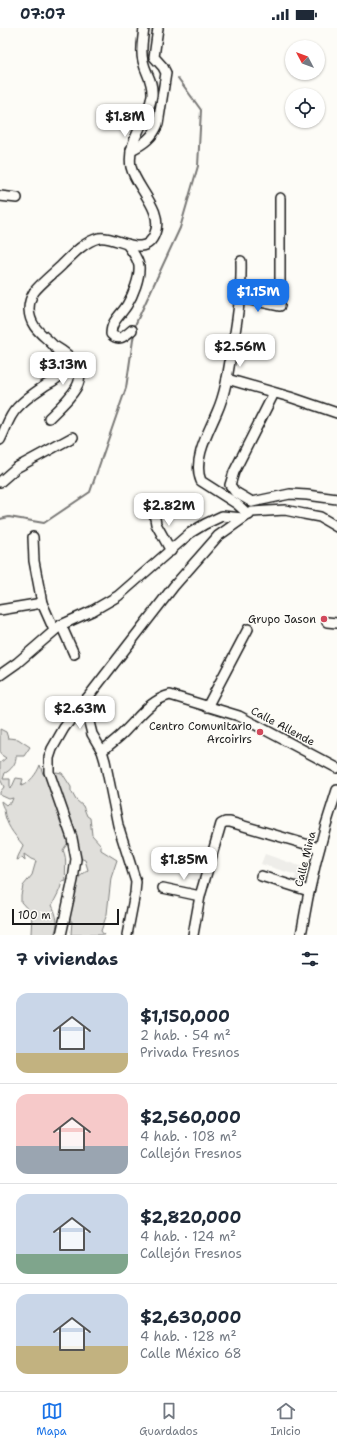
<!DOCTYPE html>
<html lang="es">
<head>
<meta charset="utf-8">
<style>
	body { margin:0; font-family:"Shantell Sans",sans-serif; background:#f6f6f7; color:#1f2937; height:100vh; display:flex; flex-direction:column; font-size:15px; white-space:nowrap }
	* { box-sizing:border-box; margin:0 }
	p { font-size:13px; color:#747a83 }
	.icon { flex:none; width:22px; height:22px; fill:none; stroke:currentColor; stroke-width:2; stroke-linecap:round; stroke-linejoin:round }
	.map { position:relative; height:907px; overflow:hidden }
	.drawer { display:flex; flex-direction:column; background:#fff; flex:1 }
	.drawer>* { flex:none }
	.needle { width:26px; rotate:311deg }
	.controls { position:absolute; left:285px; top:12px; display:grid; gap:8px }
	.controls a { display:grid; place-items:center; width:40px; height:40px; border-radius:50%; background:#fff; box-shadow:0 1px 3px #0004; font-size:20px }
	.scale { position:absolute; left:12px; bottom:10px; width:107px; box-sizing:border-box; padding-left:4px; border:2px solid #1c1c1c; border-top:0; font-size:11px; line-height:14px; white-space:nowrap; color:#1c1c1c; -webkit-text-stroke:3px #fdfcf7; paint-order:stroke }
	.price { position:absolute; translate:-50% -34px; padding:0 9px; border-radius:8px; background:#fff; color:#222; font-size:13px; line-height:26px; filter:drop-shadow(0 1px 2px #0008) }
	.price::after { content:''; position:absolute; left:50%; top:24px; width:12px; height:9px; margin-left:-6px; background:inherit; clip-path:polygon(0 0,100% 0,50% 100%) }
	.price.current { background:#1a73e8; color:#fff }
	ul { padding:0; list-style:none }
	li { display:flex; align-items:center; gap:12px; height:100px; padding:0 16px }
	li+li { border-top:1px solid #e0e1e3 }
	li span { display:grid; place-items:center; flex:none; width:112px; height:80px; border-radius:12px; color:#555 }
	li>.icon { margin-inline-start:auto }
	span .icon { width:48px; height:48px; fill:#fffc; stroke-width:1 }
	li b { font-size:17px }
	h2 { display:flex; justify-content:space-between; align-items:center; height:48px; padding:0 16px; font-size:17px }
	.status { display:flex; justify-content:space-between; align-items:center; height:28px; padding:0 20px; background:#fff; direction:ltr }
	.status svg { height:11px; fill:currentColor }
	.menu { display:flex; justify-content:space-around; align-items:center; height:56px; border-top:1px solid #e0e1e3; background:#fff; font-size:11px; color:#747a83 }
	.menu a { display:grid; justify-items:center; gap:2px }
	.menu .current { color:#1a73e8 }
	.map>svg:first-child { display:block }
</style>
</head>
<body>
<div class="status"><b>07:07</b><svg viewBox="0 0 49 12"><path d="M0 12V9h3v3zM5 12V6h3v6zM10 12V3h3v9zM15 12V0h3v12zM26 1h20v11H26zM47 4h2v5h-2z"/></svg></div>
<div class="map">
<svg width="337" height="907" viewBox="0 0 337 907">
	<rect width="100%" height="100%" fill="#fdfcf7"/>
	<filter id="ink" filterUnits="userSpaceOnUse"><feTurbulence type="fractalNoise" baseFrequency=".025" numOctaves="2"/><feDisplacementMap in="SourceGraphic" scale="8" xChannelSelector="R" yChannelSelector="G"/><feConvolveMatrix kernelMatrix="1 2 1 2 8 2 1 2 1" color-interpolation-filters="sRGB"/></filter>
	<g filter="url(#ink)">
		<g fill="#eeede9">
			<polygon points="265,826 308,841 304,859 293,856 296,847 261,836"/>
			<polygon points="186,843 203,846 201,854 185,850"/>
		</g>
		<path fill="#e0dfdb" stroke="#7e7e7c" d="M0,701L6,704L8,710L18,711L30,719L24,728H16C17,735 10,743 5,745L3,751H10V759L11,761L16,750L23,751L21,758C30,755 37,745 40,737L43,746L48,750L50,761L55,762L52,753L56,744L62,745L71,759V763L76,772L83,778L87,788L90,790L92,807L101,817V822L117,832L111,850L107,886L101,903L104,907H71L72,893L67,894L68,858L88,842L85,832L77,829L71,810L63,822C68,832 64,842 66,853L62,854C60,863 56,869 52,877C57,888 59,896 54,907H32L31,906L32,886L21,874V867L23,858L32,847L36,833L31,831L24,826L25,833L22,830L17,832C18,826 22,823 23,817C13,805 6,797 4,782C3,778 1,776 1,773L6,777L8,775H11L13,770L9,771L0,767V764L4,759L0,751V735L6,730L0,726Z"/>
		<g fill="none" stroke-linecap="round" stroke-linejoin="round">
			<g stroke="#797876" stroke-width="2">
				<polyline points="135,300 136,295 180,200 198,138 201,82 178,50"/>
				<polyline points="0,491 9,489 44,495 90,464 126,360 134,305"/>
			</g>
			<defs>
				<g id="minor">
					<path d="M131,122C144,116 153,109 158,96L166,45L163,39L154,29L158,0"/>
					<polyline points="0,168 17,170"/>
					<path d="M127,216C131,222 138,230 139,238C140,250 133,267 127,277C121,287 111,293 111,306C119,314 125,308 132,302"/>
					<path d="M241,233C242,265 237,296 231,327C228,346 225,366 217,384C209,403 192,432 201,453L237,476L249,487"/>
					<polyline points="241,270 280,278 280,170"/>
					<polyline points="227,351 290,369 337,385"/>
					<path d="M49,390C57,382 77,364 79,353C83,337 68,326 56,319"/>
					<path d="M0,412C6,401 8,389 17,380C24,372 34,365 43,359C48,355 56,353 60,347C62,346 63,341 63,339C64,336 62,333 61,330C54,309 30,307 29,281C29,275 31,269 34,264C40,256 55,244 62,237C72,227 85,213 99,210C117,207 145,233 155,205C164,182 136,160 131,139C126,113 149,92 152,67C153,52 146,47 143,33C140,22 143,11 144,0"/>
					<polyline points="0,454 16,440 73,409"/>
					<polyline points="252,474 235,464 230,457 234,444 274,365"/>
					<polyline points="252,474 290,466 307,467 337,471"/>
					<polyline points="153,479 156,496 171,523"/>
					<polyline points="33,509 34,533 42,575 54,602"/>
					<polyline points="0,582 42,575"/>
					<polyline points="327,594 337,595"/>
					<polyline points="61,597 74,626"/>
					<polyline points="0,647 17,635 61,597 92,583 118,568 190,505 205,496 222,488 243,490"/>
					<polyline points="85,672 88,690 92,706 102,723 105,733 118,797 136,854 135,865 127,907"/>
					<polyline points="207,679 248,601"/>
					<path d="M102,723C110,716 119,710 126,702C140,688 151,672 170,667L239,688L337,740"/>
					<polyline points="261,848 309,863"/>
					<polyline points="163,860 200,868"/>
					<polyline points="61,907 73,852 76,831 72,810 49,744 49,730 52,721 64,700 174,558 218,508 252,484 268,483 285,482 304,486 320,489 337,499"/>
					<polyline points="193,907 200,868 221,796 225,794 230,794 319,820"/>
					<path d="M301,907C309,858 321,809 337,762"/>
				</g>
			</defs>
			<use href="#minor" stroke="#1c1c1c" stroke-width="12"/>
			<use href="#minor" stroke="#fdfcf7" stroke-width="9"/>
		</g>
	</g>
	<g fill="#d1495b" stroke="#fdfcf7" stroke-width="1.5">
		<circle cx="324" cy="591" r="4"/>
		<circle cx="260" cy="704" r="4"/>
	</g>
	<g text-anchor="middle" stroke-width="3" stroke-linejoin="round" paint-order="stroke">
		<g font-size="11" fill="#1c1c1c" stroke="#fdfcf7" text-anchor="end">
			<text x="316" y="595">Grupo Jason</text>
			<text x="252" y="702">Centro Comunitario<tspan x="252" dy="13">Arcoirirs</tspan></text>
		</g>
		<g font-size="11" fill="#1c1c1c" stroke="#fdfcf7">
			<text transform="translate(283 698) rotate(28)" y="4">Calle Allende</text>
			<text transform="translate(305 831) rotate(-76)" y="4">Calle Mina</text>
		</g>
	</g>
</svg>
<div class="controls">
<a><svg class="needle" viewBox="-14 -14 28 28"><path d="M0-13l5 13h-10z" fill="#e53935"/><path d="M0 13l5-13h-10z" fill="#747a83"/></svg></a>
<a><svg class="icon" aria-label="locate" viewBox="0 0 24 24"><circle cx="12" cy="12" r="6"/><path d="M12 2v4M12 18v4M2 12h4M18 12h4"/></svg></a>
</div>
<div class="scale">100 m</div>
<b class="price" style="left:125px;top:110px">$1.8M</b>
<b class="price current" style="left:258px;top:285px">$1.15M</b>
<b class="price" style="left:240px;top:340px">$2.56M</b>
<b class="price" style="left:63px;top:358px">$3.13M</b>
<b class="price" style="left:169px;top:499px">$2.82M</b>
<b class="price" style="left:80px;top:702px">$2.63M</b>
<b class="price" style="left:184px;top:853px">$1.85M</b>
</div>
<section class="drawer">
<h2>7 viviendas<svg class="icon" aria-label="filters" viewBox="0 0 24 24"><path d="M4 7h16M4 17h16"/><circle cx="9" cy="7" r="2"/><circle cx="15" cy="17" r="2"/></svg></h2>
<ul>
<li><span style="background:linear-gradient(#c9d6e8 75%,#c2b280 0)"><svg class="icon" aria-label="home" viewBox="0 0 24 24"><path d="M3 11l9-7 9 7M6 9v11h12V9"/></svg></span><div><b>$1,150,000</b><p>2 hab. · 54 m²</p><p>Privada Fresnos</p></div></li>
<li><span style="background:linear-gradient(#f6c9c9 65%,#9aa5b1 0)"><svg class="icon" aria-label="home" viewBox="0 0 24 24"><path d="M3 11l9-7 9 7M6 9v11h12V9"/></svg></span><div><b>$2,560,000</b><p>4 hab. · 108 m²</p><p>Callejón Fresnos</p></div></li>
<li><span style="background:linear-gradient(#c9d6e8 75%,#7fa58c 0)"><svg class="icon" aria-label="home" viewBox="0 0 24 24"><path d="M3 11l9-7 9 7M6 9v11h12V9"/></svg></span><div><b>$2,820,000</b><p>4 hab. · 124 m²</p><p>Callejón Fresnos</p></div></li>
<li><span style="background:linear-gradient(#c9d6e8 65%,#c2b280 0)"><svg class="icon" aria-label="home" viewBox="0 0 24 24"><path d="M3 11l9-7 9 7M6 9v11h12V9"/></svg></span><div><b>$2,630,000</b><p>4 hab. · 128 m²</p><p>Calle México 68</p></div></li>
</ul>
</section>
<nav class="menu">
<a class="current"><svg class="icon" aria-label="map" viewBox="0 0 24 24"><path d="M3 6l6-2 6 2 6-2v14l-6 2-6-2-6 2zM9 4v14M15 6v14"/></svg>Mapa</a>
<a><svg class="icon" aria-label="saved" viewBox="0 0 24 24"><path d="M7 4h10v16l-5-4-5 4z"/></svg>Guardados</a>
<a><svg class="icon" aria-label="home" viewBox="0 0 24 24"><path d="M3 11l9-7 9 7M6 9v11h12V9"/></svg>Inicio</a>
</nav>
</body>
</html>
